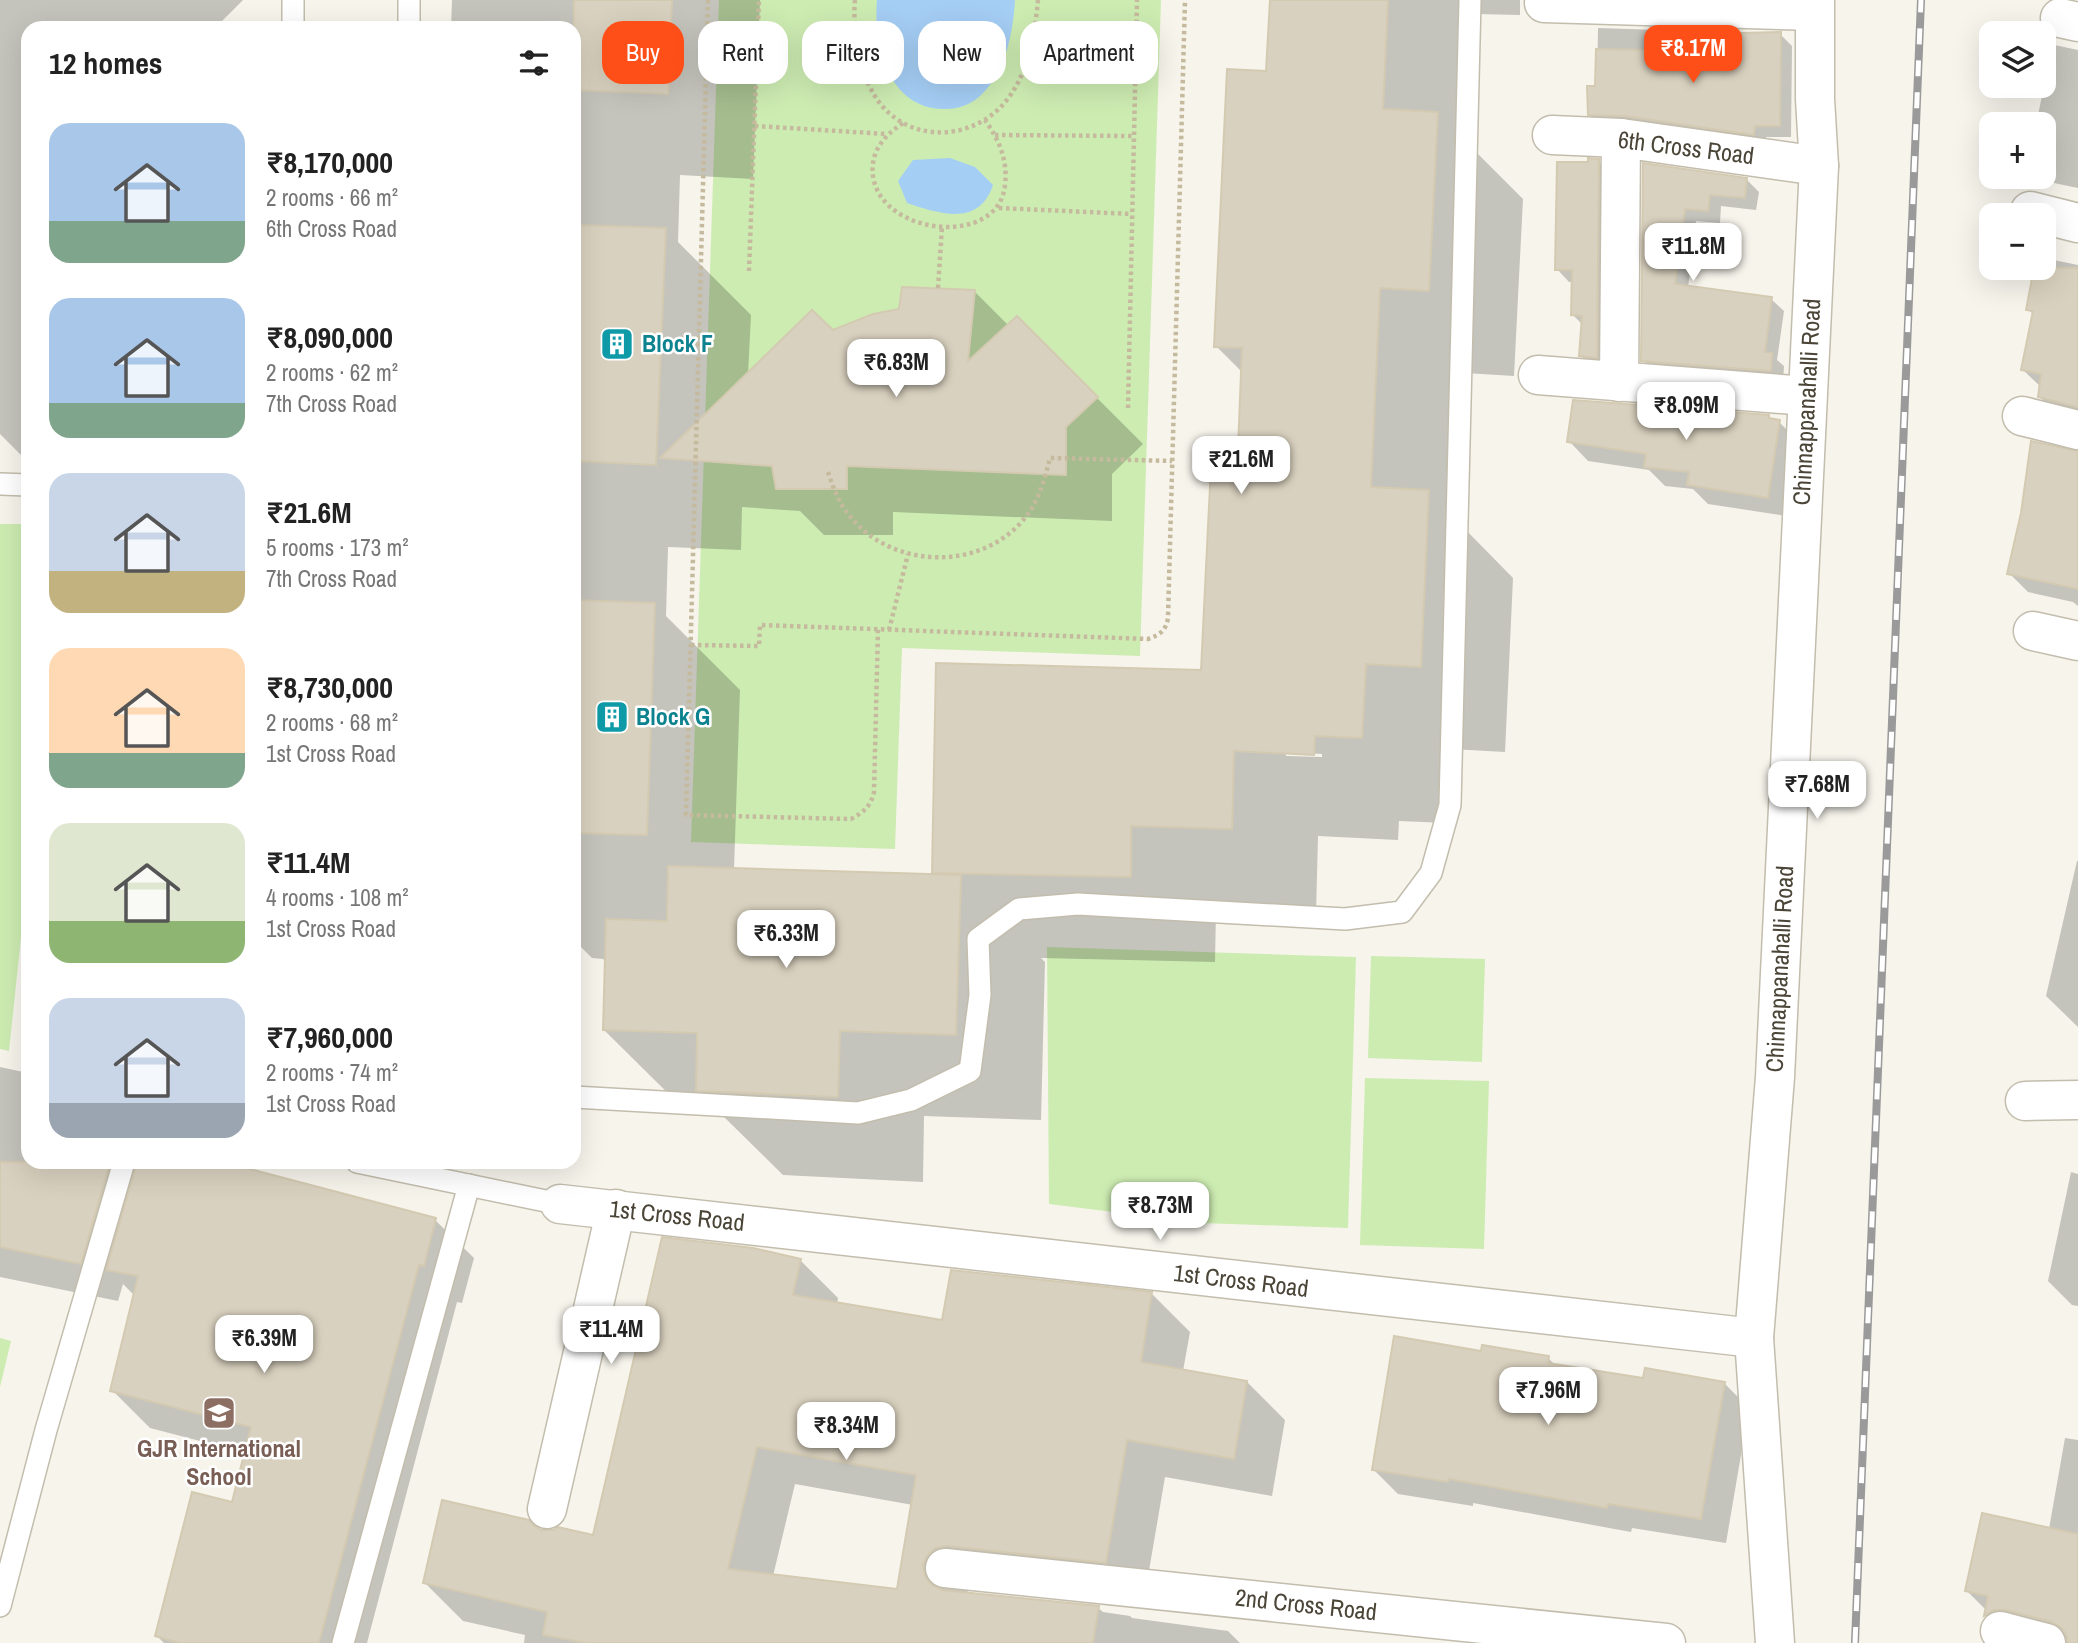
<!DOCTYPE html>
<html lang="en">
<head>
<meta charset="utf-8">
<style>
	body { margin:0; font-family:"Archivo Narrow",sans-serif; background:#f6f6f6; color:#222; height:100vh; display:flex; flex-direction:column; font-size:26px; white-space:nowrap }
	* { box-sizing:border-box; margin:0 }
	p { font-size:23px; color:#767676 }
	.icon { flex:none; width:38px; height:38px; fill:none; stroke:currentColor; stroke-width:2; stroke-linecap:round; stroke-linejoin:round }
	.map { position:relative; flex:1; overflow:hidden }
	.panel { position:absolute; left:21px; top:21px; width:560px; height:1148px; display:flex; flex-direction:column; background:#fff; border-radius:21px; box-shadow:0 7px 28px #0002 }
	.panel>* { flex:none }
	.banner { position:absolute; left:602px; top:21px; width:665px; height:63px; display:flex; gap:14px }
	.fabs { position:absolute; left:1979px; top:21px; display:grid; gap:14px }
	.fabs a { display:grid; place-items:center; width:77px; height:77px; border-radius:14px; background:#fff; box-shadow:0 7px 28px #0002; font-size:35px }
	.price { position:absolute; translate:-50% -60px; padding:0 16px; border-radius:14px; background:#fff; color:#222; font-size:23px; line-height:46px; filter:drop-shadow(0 2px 4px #0008) }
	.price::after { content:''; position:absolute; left:50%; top:42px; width:21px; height:16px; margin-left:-10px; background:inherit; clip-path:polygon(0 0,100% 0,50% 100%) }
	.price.active { background:#ff4f19; color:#fff }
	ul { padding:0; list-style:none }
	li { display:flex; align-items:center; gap:21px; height:175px; padding:0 28px }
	li span { display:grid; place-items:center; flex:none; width:196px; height:140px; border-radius:21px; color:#555 }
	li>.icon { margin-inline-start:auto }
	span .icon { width:84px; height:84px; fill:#fffc; stroke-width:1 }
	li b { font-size:30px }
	h2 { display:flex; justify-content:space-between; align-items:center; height:84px; padding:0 28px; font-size:30px }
	.chip { padding:0 24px; border-radius:21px; background:#fff; box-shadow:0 7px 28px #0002; font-size:24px; line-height:63px }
	.chip.active { background:#ff4f19; color:#fff }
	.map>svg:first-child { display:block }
</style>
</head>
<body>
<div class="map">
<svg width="2078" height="1643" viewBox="0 0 2078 1643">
	<rect width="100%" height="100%" fill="#f6f4eb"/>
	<g fill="#cdecb2">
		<polygon points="719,0 1161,0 1140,656 902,648 895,849 691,842"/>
		<polygon points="0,524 28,524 28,871 9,1051 0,1049"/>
		<polygon points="1047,947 1356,957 1348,1228 1202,1223 1049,1204"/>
		<polygon points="1371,956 1485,959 1482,1062 1368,1058"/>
		<polygon points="1365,1078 1489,1081 1484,1249 1360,1245"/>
		<polygon points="0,1338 11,1341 0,1387"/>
	</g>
	<g fill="#a5cef5">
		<path d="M877,0H1015C1013,32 1006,71 982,94C973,104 957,110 943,109C889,108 873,46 877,0Z"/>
		<path d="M950,158L975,167L993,185C979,227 940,214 907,203L898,181L913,160Z"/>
	</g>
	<g fill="#0003" fill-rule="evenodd">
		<polygon points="0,0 243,0 221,22 227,28 28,28 28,462 0,434"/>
		<path d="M452,0H760L753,179L680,175L678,242L751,315L748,375L832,332L975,292L1009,326L1017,318L1143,444L1112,474V521L893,512V535H824L800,511L742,507L741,550L668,547L666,616L740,690L734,870L937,876L933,872L1202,672L1240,449L1243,373L1216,346L1268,72L1271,0H1520V15L1476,14L1470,146L1523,199L1514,376L1465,373L1458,522L1513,578L1505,752L1451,749L1447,823L1399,821L1398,840L1318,836L1316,914L1216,911L1215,962L1041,958L1045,962L1041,1120L924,1116L923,1182L783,1175L723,1116L690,1115L604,1030L606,962L603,959L592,958L574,940V28H451ZM1286,752L1322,754V757L1286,756Z"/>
		<polygon points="1598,28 1780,34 1792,46 1791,137 1766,137 1765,146 1602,126 1589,114 1597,87"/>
		<polygon points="2045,43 2078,50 2078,188 2049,182 2043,177 2044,124 2036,124 2042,96 2039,93 2040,86 2044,86"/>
		<polygon points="1598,161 1610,173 1609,369 1593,368 1581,356 1583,325 1573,315 1573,282 1569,282 1557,269 1590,164"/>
		<polygon points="1644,165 1747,180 1759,192 1756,210 1721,206 1720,223 1696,221 1688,288 1771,299 1784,311 1777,360 1784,366 1783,383 1655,373 1643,360"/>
		<polygon points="2044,258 2078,265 2078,420 2058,416 2040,397 2041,387 2023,370 2034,315 2028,309 2035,268 2044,268"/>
		<polygon points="1768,417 1772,420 1779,422 1798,441 1787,516 1708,504 1693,489 1665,486 1649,470 1588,461 1569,441"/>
		<polygon points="2078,453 2078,606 2073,602 2028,592 2009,573"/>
		<polygon points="2077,861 2078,861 2078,1027 2046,996"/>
		<polygon points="0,1067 28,1073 28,1162 216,1162 435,1220 474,1258 462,1303 457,1302 367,1643 164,1643 157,1636 233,1504 246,1453 150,1428 112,1390 135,1296 123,1284 118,1301 0,1277"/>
		<polygon points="2071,1172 2078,1174 2078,1306 2072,1305 2048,1281"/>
		<path d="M800,1260L838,1298L837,1304L944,1322L1152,1294L1190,1332L1183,1371L1247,1382L1285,1420L1272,1496L1165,1477L1144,1600L974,1586L965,1594L1098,1608L1103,1612L1130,1616L1132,1618L1228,1631L1240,1643H524L525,1635L463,1621L425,1583L541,1532L595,1537ZM795,1484L913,1505L898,1591L773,1576Z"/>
		<polygon points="1482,1353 1548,1358 1556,1366 1645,1380 1724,1383 1749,1408 1726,1543 1632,1528 1631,1532 1473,1503 1473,1506 1398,1494 1373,1469"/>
		<polygon points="2065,1438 2078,1440 2078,1643 2066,1643 2031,1634 2010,1640 1986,1616 1987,1611 1967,1591 2049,1529"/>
	</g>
	<g fill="#d9d1bf" stroke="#d4cab2" stroke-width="2" fill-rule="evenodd">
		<polygon points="574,0 672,0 668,94 574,90"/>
		<polygon points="1270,0 1388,0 1383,109 1438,112 1429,291 1380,288 1371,487 1429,490 1421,667 1366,664 1362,738 1315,736 1314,755 1234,751 1232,829 1131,826 1131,877 932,873 936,663 1201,670 1212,445 1238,448 1242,348 1214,347 1227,69 1266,71"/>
		<polygon points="1781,32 1780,126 1755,126 1754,135 1624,116 1588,115 1587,86 1595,86 1596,49 1741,52 1741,33"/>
		<polygon points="1588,158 1599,159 1597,358 1579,356 1582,316 1571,315 1572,270 1555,270 1557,162 1588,162"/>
		<polygon points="1643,163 1747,178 1745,198 1710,195 1708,211 1685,209 1675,284 1772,297 1765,352 1772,353 1771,371 1641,361"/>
		<polygon points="574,225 666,228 656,465 574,461"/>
		<polygon points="2034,268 2078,268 2078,407 2038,397 2041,374 2021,370 2033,311 2026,310"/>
		<polygon points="902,287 975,290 968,361 1017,316 1098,397 1066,427 1066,475 847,466 847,489 776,489 772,466 660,458 812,310 833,330 873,314 899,309"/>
		<polygon points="1573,400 1769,415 1769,418 1780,420 1768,498 1687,485 1689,472 1644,467 1646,454 1567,442"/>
		<polygon points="2031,441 2078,451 2078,589 2007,574 2021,513"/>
		<polygon points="574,600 655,603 647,835 574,833"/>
		<polygon points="668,866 961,875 956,1035 840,1031 838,1097 696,1091 697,1033 603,1030 606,919 667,921"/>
		<polygon points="0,1162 110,1162 81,1264 0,1247"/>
		<polygon points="137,1162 223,1162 436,1218 424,1266 419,1265 319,1643 180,1643 155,1636 192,1492 232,1502 251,1427 110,1391 138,1276 106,1270"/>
		<path d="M662,1237L753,1248L801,1259L793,1295L942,1320L951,1270L1152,1292L1141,1362L1247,1381L1234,1459L1127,1440L1106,1563L947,1546L935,1548L927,1556L923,1565L925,1576L932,1585L942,1590L1099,1606L1093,1643H586L543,1635L547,1612L423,1583L442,1500L529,1520L533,1525L541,1530H553L558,1527L593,1535ZM757,1447L916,1475L897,1589L728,1569Z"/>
		<polygon points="1394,1336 1481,1351 1482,1345 1549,1356 1548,1363 1643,1378 1645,1368 1725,1382 1701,1519 1608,1504 1607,1508 1449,1479 1448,1482 1372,1470"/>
		<polygon points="1982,1513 2078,1534 2078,1643 2067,1643 2067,1637 2062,1628 2052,1622 2005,1610 1994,1610 1984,1616 1988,1596 1965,1591"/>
	</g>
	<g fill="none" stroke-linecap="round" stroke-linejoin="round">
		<defs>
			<g id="service">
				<polyline points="293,28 293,0"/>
				<polyline points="409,28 409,0"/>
				<polyline points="0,484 28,485"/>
				<polyline points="574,1097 858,1113 911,1100 970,1071 980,995 978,939 1019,909 1078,904 1345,919 1402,912 1431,873 1450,805 1470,0"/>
				<polyline points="357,1162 560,1204"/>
				<polyline points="0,1606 46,1430 124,1162"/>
				<polyline points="343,1643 469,1185"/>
			</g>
			<g id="minor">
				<polyline points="1544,3 1814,11"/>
				<polyline points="2060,18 2078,22"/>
				<polyline points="1552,135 1621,138 1819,166"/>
				<polyline points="2030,211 2078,223"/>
				<polyline points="1538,375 1807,396"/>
				<polyline points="1619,382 1621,138"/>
				<polyline points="2022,416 2078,430"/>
				<polyline points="2033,631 2078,641"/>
				<polyline points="2025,1101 2078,1100"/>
				<polyline points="560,1204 1754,1338"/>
				<polyline points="547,1509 616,1209"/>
				<polyline points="945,1568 1666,1643"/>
				<polyline points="2000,1631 2046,1643"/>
			</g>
			<polyline id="tertiary" points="1775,1643 1754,1338 1775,1077 1819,166 1815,99 1815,0"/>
		</defs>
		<use href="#service" stroke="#c3bdad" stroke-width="24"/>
		<use href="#minor" stroke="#c3bdad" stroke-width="41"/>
		<use href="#tertiary" stroke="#c3bdad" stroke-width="41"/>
		<g stroke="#c5ba9d" stroke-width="4.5" stroke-dasharray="3.5 3.5" stroke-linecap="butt">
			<path d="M708,0L686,815L851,819C864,812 871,806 874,792L878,629"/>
			<path d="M855,0C852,34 860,81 883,107C918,146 980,138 1009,97C1029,70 1035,33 1038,0"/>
			<path d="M903,123C884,136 870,151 873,176C881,236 999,248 1005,185C1008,160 999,140 985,120"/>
			<polyline points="755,126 887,134"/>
			<polyline points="995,135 1134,136"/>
			<polyline points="999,208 1132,214"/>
			<polyline points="749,271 759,0"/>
			<polyline points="938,288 942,227"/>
			<polyline points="1128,408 1137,0"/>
			<path d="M828,472C833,487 838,502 849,515C894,573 992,572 1032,508C1041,492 1046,475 1050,458L1172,461"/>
			<polyline points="889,630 908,554"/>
			<path d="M691,645L759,646L760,625L1148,639C1160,635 1166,630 1168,618L1185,0"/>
		</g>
		<use href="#service" stroke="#fff" stroke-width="21"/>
		<use href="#minor" stroke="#fff" stroke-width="38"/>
		<use href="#tertiary" stroke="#fff" stroke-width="38"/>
		<defs>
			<polyline id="rail" points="1855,1643 1921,0"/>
		</defs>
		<use href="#rail" stroke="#9a9a9a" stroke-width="8"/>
		<use href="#rail" stroke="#fff" stroke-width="5" stroke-dasharray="16" stroke-linecap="butt"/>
	</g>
	<defs>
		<symbol id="building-square" viewBox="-11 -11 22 22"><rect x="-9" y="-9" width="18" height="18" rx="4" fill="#0f9aa8" stroke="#fff"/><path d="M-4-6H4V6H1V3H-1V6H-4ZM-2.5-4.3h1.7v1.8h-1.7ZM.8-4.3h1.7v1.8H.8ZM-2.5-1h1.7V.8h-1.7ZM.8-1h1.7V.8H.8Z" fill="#fff"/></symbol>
		<symbol id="school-square" viewBox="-11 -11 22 22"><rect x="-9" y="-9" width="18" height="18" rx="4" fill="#8d6e63" stroke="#fff"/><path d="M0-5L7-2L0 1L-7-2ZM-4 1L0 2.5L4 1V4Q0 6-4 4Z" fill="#fff"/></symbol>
	</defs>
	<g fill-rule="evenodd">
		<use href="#building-square" x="598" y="325" width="38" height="38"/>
		<use href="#building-square" x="593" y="698" width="38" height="38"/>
		<use href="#school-square" x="200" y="1394" width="38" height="38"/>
	</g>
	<g text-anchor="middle" stroke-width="5" stroke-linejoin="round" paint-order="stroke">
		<g font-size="24" fill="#4b4538" stroke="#fff">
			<text transform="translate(1686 148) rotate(7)" y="8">6th Cross Road</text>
			<text transform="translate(1807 402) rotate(-87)" y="8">Chinnappanahalli Road</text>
			<text transform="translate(1780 969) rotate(-87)" y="8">Chinnappanahalli Road</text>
			<text transform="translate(677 1216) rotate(6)" y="8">1st Cross Road</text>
			<text transform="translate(1241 1281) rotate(7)" y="8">1st Cross Road</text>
			<text transform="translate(1306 1605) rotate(6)" y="8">2nd Cross Road</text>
		</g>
		<g font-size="24" font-weight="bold" fill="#0d838f" stroke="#fff" text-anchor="start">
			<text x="642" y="352">Block F</text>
			<text x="636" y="725">Block G</text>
		</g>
		<g font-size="24" font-weight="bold" fill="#785e54" stroke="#fff">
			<text x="219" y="1457">GJR International<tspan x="219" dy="28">School</tspan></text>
		</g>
	</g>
</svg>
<div class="fabs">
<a><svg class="icon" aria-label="layers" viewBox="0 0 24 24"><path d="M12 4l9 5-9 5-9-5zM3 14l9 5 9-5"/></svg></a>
<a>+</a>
<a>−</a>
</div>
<b class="price active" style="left:1693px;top:85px">₹8.17M</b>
<b class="price" style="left:1693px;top:283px">₹11.8M</b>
<b class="price" style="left:896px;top:399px">₹6.83M</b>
<b class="price" style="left:1686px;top:442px">₹8.09M</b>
<b class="price" style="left:1241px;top:496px">₹21.6M</b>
<b class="price" style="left:1817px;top:821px">₹7.68M</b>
<b class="price" style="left:786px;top:970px">₹6.33M</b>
<b class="price" style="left:1160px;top:1242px">₹8.73M</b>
<b class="price" style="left:611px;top:1366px">₹11.4M</b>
<b class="price" style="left:264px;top:1375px">₹6.39M</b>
<b class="price" style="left:1548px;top:1427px">₹7.96M</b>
<b class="price" style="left:846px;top:1462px">₹8.34M</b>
<div class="banner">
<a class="chip active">Buy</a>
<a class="chip">Rent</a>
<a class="chip">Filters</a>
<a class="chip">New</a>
<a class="chip">Apartment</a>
</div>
<section class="panel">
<h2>12 homes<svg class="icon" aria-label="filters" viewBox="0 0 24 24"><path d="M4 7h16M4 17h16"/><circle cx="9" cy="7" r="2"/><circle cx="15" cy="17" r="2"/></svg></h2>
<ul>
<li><span style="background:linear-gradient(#a9c7e8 70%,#7fa58c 0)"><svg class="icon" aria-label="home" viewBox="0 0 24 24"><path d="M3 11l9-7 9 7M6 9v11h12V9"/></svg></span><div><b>₹8,170,000</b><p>2 rooms · 66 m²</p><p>6th Cross Road</p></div></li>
<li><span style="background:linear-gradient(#a9c7e8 75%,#7fa58c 0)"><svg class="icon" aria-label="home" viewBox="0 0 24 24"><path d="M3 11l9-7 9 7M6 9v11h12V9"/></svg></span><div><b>₹8,090,000</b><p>2 rooms · 62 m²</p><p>7th Cross Road</p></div></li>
<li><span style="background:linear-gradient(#c9d6e8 70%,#c2b280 0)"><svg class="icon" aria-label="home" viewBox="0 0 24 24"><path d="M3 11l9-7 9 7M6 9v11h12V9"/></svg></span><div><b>₹21.6M</b><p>5 rooms · 173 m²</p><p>7th Cross Road</p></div></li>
<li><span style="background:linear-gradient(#ffd9b3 75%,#7fa58c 0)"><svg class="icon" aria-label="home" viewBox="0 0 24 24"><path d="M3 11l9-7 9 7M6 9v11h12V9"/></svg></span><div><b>₹8,730,000</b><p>2 rooms · 68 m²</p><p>1st Cross Road</p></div></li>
<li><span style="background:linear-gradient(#dfe7d0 70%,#8fb573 0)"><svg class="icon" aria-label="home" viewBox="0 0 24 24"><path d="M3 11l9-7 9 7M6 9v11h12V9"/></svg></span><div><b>₹11.4M</b><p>4 rooms · 108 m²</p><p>1st Cross Road</p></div></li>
<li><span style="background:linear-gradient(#c9d6e8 75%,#9aa5b1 0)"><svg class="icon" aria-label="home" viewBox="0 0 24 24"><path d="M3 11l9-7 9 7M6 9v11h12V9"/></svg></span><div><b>₹7,960,000</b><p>2 rooms · 74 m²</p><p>1st Cross Road</p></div></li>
</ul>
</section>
</div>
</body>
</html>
